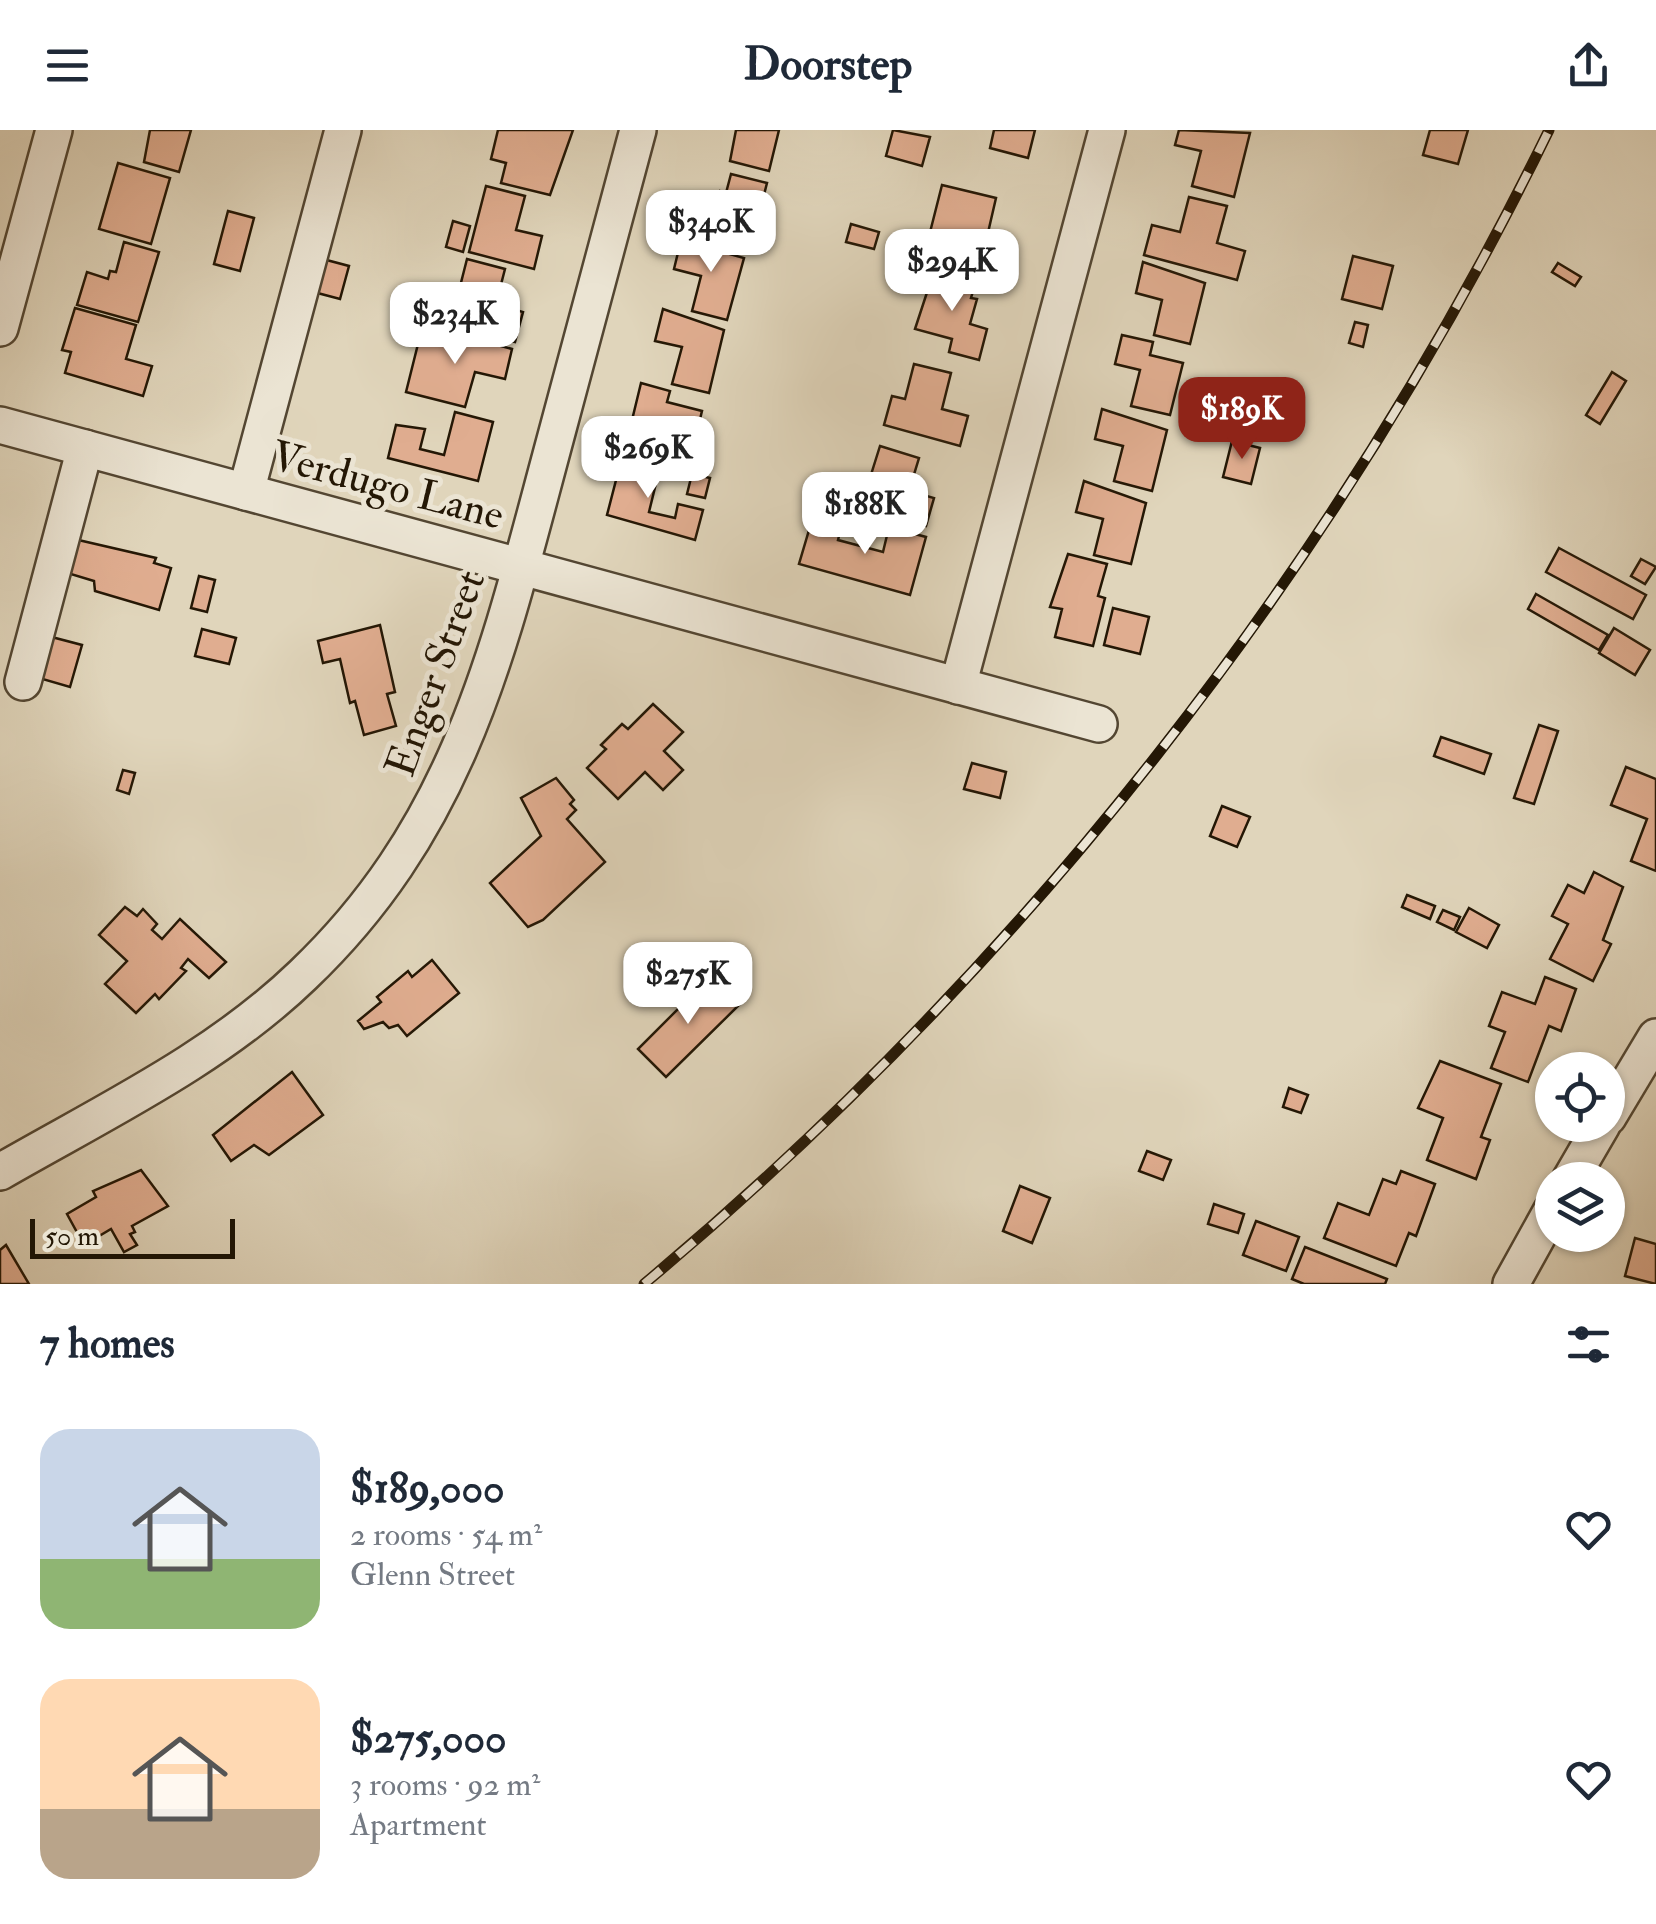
<!DOCTYPE html>
<html lang="en">
<head>
<meta charset="utf-8">
<style>
	body { margin:0; font-family:"IM FELL Double Pica",serif; background:#f2f2f3; color:#1f2937; height:100vh; display:flex; flex-direction:column; font-size:38px; white-space:nowrap }
	* { box-sizing:border-box; margin:0 }
	p { font-size:32px; color:#747a83 }
	.icon { flex:none; width:55px; height:55px; fill:none; stroke:currentColor; stroke-width:2; stroke-linecap:round; stroke-linejoin:round }
	.map { position:relative; height:1154px; overflow:hidden }
	.panel { display:flex; flex-direction:column; background:#fff; flex:1 }
	.panel>* { flex:none }
	.buttons { position:absolute; left:1535px; top:922px; display:grid; gap:20px }
	.buttons a { display:grid; place-items:center; width:90px; height:90px; border-radius:50%; background:#fff; box-shadow:0 2px 8px #0004; font-size:50px }
	.scale { position:absolute; left:30px; bottom:25px; width:205px; box-sizing:border-box; padding-left:10px; border:5px solid #241705; border-top:0; font-size:28px; line-height:35px; white-space:nowrap; color:#241705; -webkit-text-stroke:8px #ebe4d3; paint-order:stroke }
	.price { position:absolute; translate:-50% -85px; padding:0 22px; border-radius:20px; background:#fff; color:#222; font-size:32px; line-height:65px; filter:drop-shadow(0 2px 5px #0008) }
	.price::after { content:''; position:absolute; left:50%; top:60px; width:30px; height:22px; margin-left:-15px; background:inherit; clip-path:polygon(0 0,100% 0,50% 100%) }
	.price.selected { background:#8f2418; color:#fff }
	ul { padding:0; list-style:none }
	li { display:flex; align-items:center; gap:30px; height:250px; padding:0 40px }
	li span { display:grid; place-items:center; flex:none; width:280px; height:200px; border-radius:30px; color:#555 }
	li>.icon { margin-inline-start:auto }
	span .icon { width:120px; height:120px; fill:#fffc; stroke-width:1 }
	li b { font-size:42px }
	h2 { display:flex; justify-content:space-between; align-items:center; height:120px; padding:0 40px; font-size:42px }
	header { display:flex; justify-content:space-between; align-items:center; height:130px; padding:0 40px; background:#fff; font-size:45px; font-weight:700 }
	.map>svg:first-child { display:block }
</style>
</head>
<body>
<header><svg class="icon" aria-label="menu" viewBox="0 0 24 24"><path d="M4 6h16M4 12h16M4 18h16"/></svg>Doorstep<svg class="icon" aria-label="share" viewBox="0 0 24 24"><path d="M12 15V3M7 8l5-5 5 5M5 13v7h14v-7"/></svg></header>
<div class="map">
<svg width="1656" height="1154" viewBox="0 0 1656 1154">
	<rect width="100%" height="100%" fill="#e0d5bb"/>
	<filter id="stains"><feTurbulence type="fractalNoise" baseFrequency=".002" numOctaves="4"/><feColorMatrix values="0 0 0 0 .2 0 0 0 0 .09 0 0 0 0 .02 0 0 0 .5 -.17"/></filter>
	<radialGradient id="worn" r=".72"><stop offset=".6" stop-color="#630" stop-opacity="0"/><stop offset="1" stop-color="#630" stop-opacity=".3"/></radialGradient>
	<g fill="#e0ad90" stroke="#241705" stroke-width="2.5">
		<polygon points="150,0 191,0 179,42 144,32"/>
		<polygon points="498,0 573,0 550,65 501,53 506,33 491,29"/>
		<polygon points="736,0 779,0 769,41 730,31"/>
		<polygon points="893,0 930,7 922,36 886,26"/>
		<polygon points="994,0 1035,0 1028,28 990,18"/>
		<polygon points="1179,0 1250,3 1234,67 1192,56 1201,21 1175,15"/>
		<polygon points="1430,0 1468,0 1458,34 1423,25"/>
		<polygon points="118,33 170,48 151,114 99,99"/>
		<polygon points="731,44 767,53 751,116 683,98 691,69 716,76 720,61 726,63"/>
		<polygon points="942,55 996,68 987,107 1006,112 998,141 925,122"/>
		<polygon points="486,56 525,66 516,100 542,106 534,139 469,122"/>
		<polygon points="1189,67 1227,76 1217,113 1245,121 1237,150 1144,125 1152,95 1180,102"/>
		<polygon points="228,81 254,88 240,141 214,134"/>
		<polygon points="453,91 470,96 463,122 446,117"/>
		<polygon points="851,94 879,102 874,119 846,112"/>
		<polygon points="682,106 728,118 726,123 744,128 727,190 692,181 701,146 674,139"/>
		<polygon points="124,112 159,122 138,192 77,175 87,142 108,149 110,141 116,142"/>
		<polygon points="1353,126 1393,136 1382,179 1342,169"/>
		<polygon points="319,128 349,136 340,169 310,161"/>
		<polygon points="467,129 505,139 496,174 523,182 515,212 450,196"/>
		<polygon points="1143,132 1205,153 1190,214 1154,205 1162,170 1136,163"/>
		<polygon points="1558,133 1581,147 1575,156 1552,142"/>
		<polygon points="934,141 976,151 971,168 977,169 970,194 987,199 979,230 949,222 952,209 915,199"/>
		<polygon points="75,178 136,195 126,229 152,236 143,266 65,243 71,222 62,220"/>
		<polygon points="663,179 724,200 709,263 672,254 682,217 655,211"/>
		<polygon points="1355,192 1368,195 1363,217 1349,213"/>
		<polygon points="442,200 512,219 505,249 475,242 465,277 406,262 419,210 438,214"/>
		<polygon points="1122,205 1153,212 1150,225 1183,233 1170,285 1131,276 1140,240 1115,234"/>
		<polygon points="914,234 951,243 942,279 968,286 960,316 884,295 892,266 905,269"/>
		<polygon points="1612,242 1626,251 1600,294 1586,285"/>
		<polygon points="641,253 670,261 667,272 702,281 689,335 625,319"/>
		<polygon points="1102,279 1167,300 1152,361 1114,351 1123,316 1095,309"/>
		<polygon points="455,282 493,292 478,351 388,328 396,295 425,299 420,319 444,325"/>
		<polygon points="1232,311 1260,318 1251,354 1223,347"/>
		<polygon points="880,316 919,328 909,361 934,368 926,396 845,372 853,346 869,351"/>
		<polygon points="622,327 660,337 649,382 675,388 678,374 703,380 695,410 607,385"/>
		<polygon points="692,344 710,348 705,368 687,364"/>
		<polygon points="1084,351 1146,373 1131,434 1094,425 1103,389 1076,382"/>
		<polygon points="812,390 841,398 838,410 883,422 889,397 926,407 910,465 799,434"/>
		<polygon points="74,409 156,428 154,433 171,438 159,480 95,461 94,451 64,442"/>
		<polygon points="1559,418 1646,465 1633,489 1546,442"/>
		<polygon points="1068,424 1107,434 1098,466 1105,468 1093,516 1055,507 1062,479 1050,477"/>
		<polygon points="1641,429 1656,437 1645,454 1631,446"/>
		<polygon points="199,446 215,450 207,482 191,478"/>
		<polygon points="1536,464 1608,505 1599,520 1528,479"/>
		<polygon points="1113,478 1149,487 1140,524 1104,515"/>
		<polygon points="380,495 395,562 387,564 396,596 364,605 355,571 350,573 340,529 323,533 318,511"/>
		<polygon points="1614,498 1650,520 1635,545 1599,523"/>
		<polygon points="202,499 236,508 229,534 195,526"/>
		<polygon points="44,505 82,515 70,557 32,546"/>
		<polygon points="653,574 683,602 664,621 683,640 663,660 645,642 618,669 587,638 606,619 601,615 622,594 628,599"/>
		<polygon points="1539,595 1558,601 1534,674 1514,668"/>
		<polygon points="1441,607 1491,624 1484,644 1434,626"/>
		<polygon points="972,633 1006,642 1000,668 964,659"/>
		<polygon points="1626,637 1656,649 1656,741 1631,731 1647,689 1611,675"/>
		<polygon points="123,640 135,643 129,664 117,660"/>
		<polygon points="556,648 574,670 570,674 576,680 567,689 605,732 543,790 528,797 490,753 541,706 521,668"/>
		<polygon points="1222,676 1250,687 1237,717 1210,706"/>
		<polygon points="1594,742 1623,757 1603,810 1611,814 1593,851 1550,829 1568,794 1552,786 1568,755 1584,763"/>
		<polygon points="1407,765 1435,776 1430,789 1402,777"/>
		<polygon points="125,777 137,786 143,779 157,794 152,800 162,809 180,789 226,832 209,848 188,829 181,838 186,841 159,869 155,864 136,883 105,854 127,831 99,805"/>
		<polygon points="1469,778 1499,795 1487,818 1456,802"/>
		<polygon points="1443,780 1460,787 1454,800 1437,792"/>
		<polygon points="432,830 459,863 407,906 398,895 389,898 383,892 364,899 358,891 381,872 377,867 408,841 412,847"/>
		<polygon points="710,847 739,875 666,947 638,919"/>
		<polygon points="1545,847 1576,859 1561,901 1549,896 1528,952 1491,938 1505,902 1489,896 1502,862 1535,874"/>
		<polygon points="1440,931 1501,954 1481,1007 1490,1010 1476,1049 1427,1030 1443,988 1418,978"/>
		<polygon points="292,942 323,985 269,1025 254,1015 231,1031 213,1005"/>
		<polygon points="1289,958 1308,965 1301,983 1283,977"/>
		<polygon points="1147,1021 1171,1030 1163,1050 1139,1041"/>
		<polygon points="141,1040 168,1076 132,1096 135,1102 130,1104 137,1115 124,1122 111,1099 84,1115 67,1084 96,1067 93,1061"/>
		<polygon points="1401,1041 1435,1054 1416,1106 1409,1103 1396,1136 1324,1108 1338,1073 1369,1085 1383,1049 1396,1054"/>
		<polygon points="1020,1056 1050,1068 1032,1113 1003,1101"/>
		<polygon points="1214,1074 1244,1084 1238,1103 1208,1094"/>
		<polygon points="1256,1091 1299,1107 1286,1141 1243,1125"/>
		<polygon points="1635,1108 1656,1114 1656,1154 1625,1146"/>
		<polygon points="6,1115 29,1154 0,1154 0,1120"/>
		<polygon points="1305,1117 1387,1149 1385,1154 1304,1154 1292,1149"/>
	</g>
	<g fill="none" stroke-linecap="round" stroke-linejoin="round">
		<defs>
			<g id="minor">
				<polyline points="0,198 54,0"/>
				<polyline points="0,295 1099,594"/>
				<polyline points="246,362 343,0"/>
				<polyline points="23,552 85,318"/>
				<polyline points="958,556 1107,0"/>
				<polyline points="1608,987 1656,907"/>
				<path d="M0,1042C104,982 216,929 303,845C456,699 496,531 548,336C578,224 608,112 638,0"/>
				<polyline points="1570,1050 1602,995"/>
				<polyline points="1511,1154 1552,1080"/>
			</g>
		</defs>
		<use href="#minor" stroke="#534632" stroke-width="40"/>
		<use href="#minor" stroke="#ebe4d3" stroke-width="35"/>
		<defs>
			<path id="rail" d="M644,1154C1022,838 1333,443 1549,0"/>
		</defs>
		<use href="#rail" stroke="#241705" stroke-width="11"/>
		<use href="#rail" stroke="#ebe4d3" stroke-width="8" stroke-dasharray="22" stroke-linecap="butt"/>
	</g>
	<g text-anchor="middle" stroke-width="10" stroke-linejoin="round" paint-order="stroke">
		<g font-size="42" fill="#241705" stroke="#ebe4d3">
			<text transform="translate(388 354) rotate(15)" y="15">Verdugo Lane</text>
			<text transform="translate(434 543) rotate(-70)" y="15">Enger Street</text>
		</g>
	</g>
	<rect width="100%" height="100%" filter="url(#stains)"/>
	<rect width="100%" height="100%" fill="url(#worn)"/>
</svg>
<div class="buttons">
<a><svg class="icon" aria-label="locate" viewBox="0 0 24 24"><circle cx="12" cy="12" r="6"/><path d="M12 2v4M12 18v4M2 12h4M18 12h4"/></svg></a>
<a><svg class="icon" aria-label="layers" viewBox="0 0 24 24"><path d="M12 4l9 5-9 5-9-5zM3 14l9 5 9-5"/></svg></a>
</div>
<div class="scale">50 m</div>
<b class="price" style="left:711px;top:145px">$340K</b>
<b class="price" style="left:952px;top:184px">$294K</b>
<b class="price" style="left:455px;top:237px">$234K</b>
<b class="price selected" style="left:1242px;top:332px">$189K</b>
<b class="price" style="left:648px;top:371px">$269K</b>
<b class="price" style="left:865px;top:427px">$188K</b>
<b class="price" style="left:688px;top:897px">$275K</b>
</div>
<section class="panel">
<h2>7 homes<svg class="icon" aria-label="filters" viewBox="0 0 24 24"><path d="M4 7h16M4 17h16"/><circle cx="9" cy="7" r="2"/><circle cx="15" cy="17" r="2"/></svg></h2>
<ul>
<li><span style="background:linear-gradient(#c9d6e8 65%,#8fb573 0)"><svg class="icon" aria-label="home" viewBox="0 0 24 24"><path d="M3 11l9-7 9 7M6 9v11h12V9"/></svg></span><div><b>$189,000</b><p>2 rooms · 54 m²</p><p>Glenn Street</p></div><svg class="icon" aria-label="heart" viewBox="0 0 24 24"><path d="M12 20l-8-8c-3-5 5-10 8-4 3-6 11-1 8 4z"/></svg></li>
<li><span style="background:linear-gradient(#ffd9b3 65%,#b9a48a 0)"><svg class="icon" aria-label="home" viewBox="0 0 24 24"><path d="M3 11l9-7 9 7M6 9v11h12V9"/></svg></span><div><b>$275,000</b><p>3 rooms · 92 m²</p><p>Apartment</p></div><svg class="icon" aria-label="heart" viewBox="0 0 24 24"><path d="M12 20l-8-8c-3-5 5-10 8-4 3-6 11-1 8 4z"/></svg></li>
</ul>
</section>
</body>
</html>
